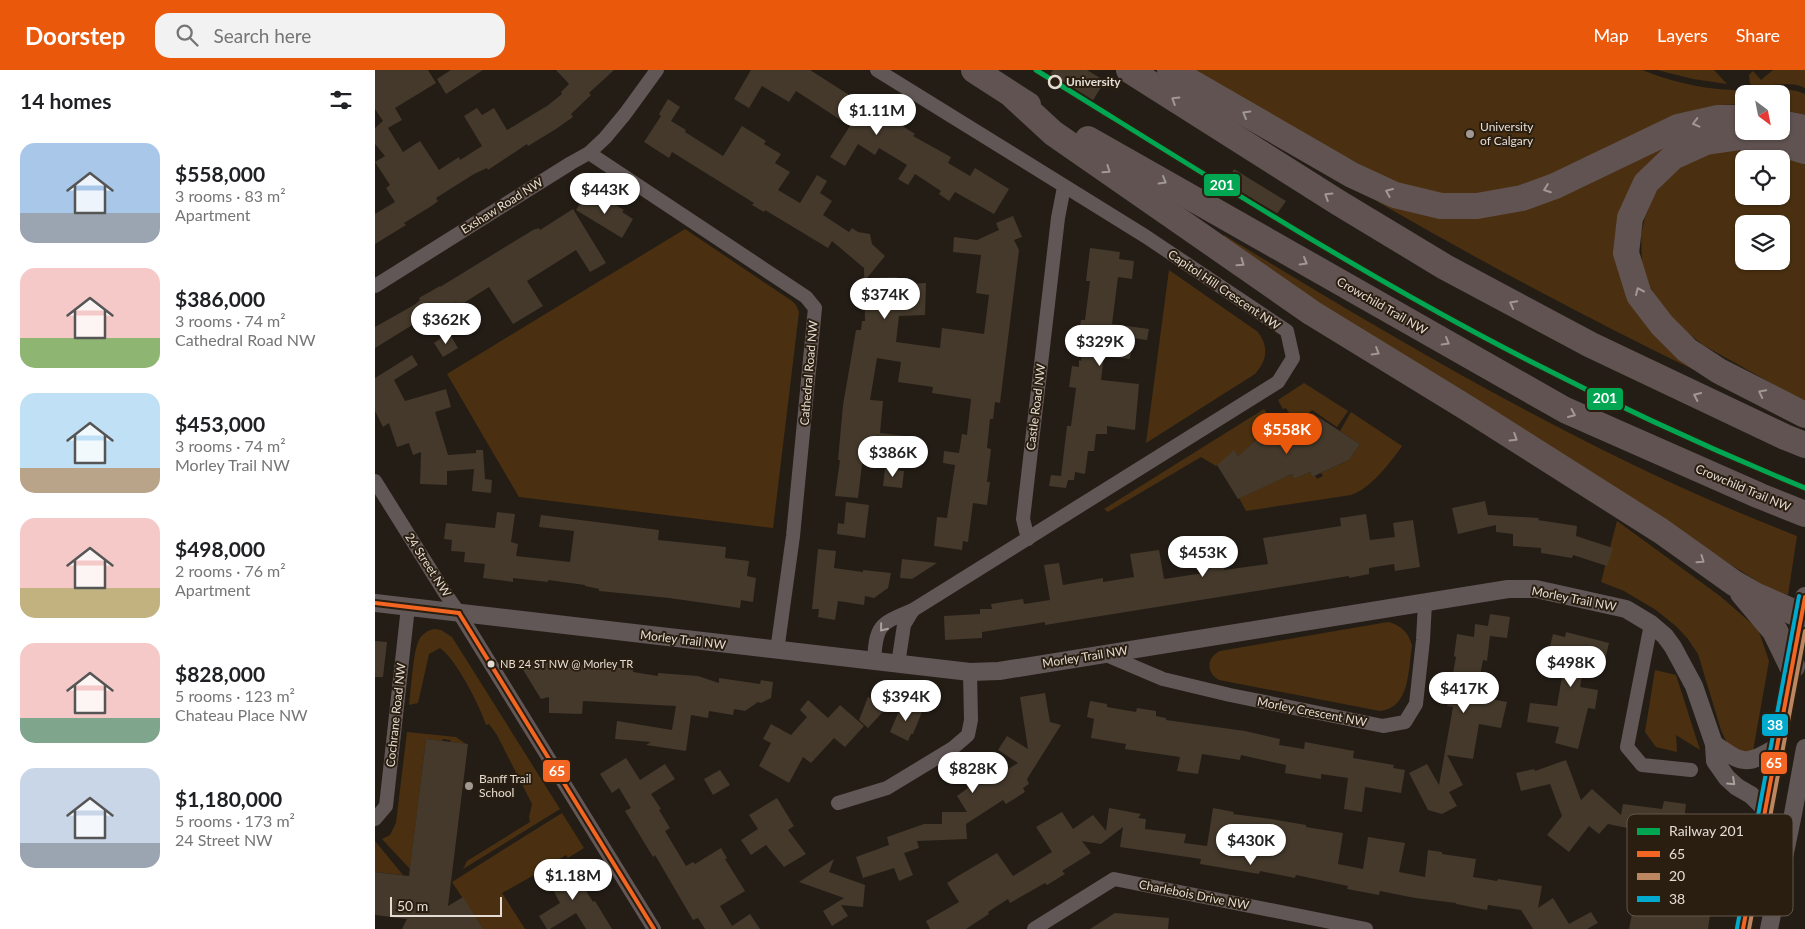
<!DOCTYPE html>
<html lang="en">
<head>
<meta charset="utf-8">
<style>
	body { margin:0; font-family:Lato,sans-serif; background:#f2f2f2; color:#202124; height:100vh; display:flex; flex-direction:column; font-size:19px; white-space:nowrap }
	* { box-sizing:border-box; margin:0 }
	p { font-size:16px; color:#757577 }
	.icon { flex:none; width:28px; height:28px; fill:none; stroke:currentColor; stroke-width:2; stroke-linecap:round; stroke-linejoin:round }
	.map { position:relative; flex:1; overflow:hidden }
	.details { display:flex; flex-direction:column; background:#fff; width:375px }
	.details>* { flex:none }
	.needle { width:32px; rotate:148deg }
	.fabs { position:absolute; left:1360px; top:15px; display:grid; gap:10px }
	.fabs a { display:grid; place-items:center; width:55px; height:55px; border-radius:10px; background:#fff; box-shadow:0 1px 4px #0004; font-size:25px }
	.scale { position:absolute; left:15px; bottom:12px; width:112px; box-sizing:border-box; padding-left:5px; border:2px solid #e5ddd4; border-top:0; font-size:14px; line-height:18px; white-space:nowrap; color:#e5ddd4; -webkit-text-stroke:4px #2a1e10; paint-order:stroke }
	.price { position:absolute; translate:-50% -42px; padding:0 11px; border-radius:18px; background:#fff; color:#222; font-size:16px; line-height:32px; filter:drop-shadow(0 1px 2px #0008) }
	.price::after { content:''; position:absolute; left:50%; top:30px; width:15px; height:11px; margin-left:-8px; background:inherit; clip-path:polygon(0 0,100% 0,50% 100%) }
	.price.on { background:#ea580c; color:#fff }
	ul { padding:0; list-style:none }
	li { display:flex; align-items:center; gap:15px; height:125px; padding:0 20px }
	li span { display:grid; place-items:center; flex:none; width:140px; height:100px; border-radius:15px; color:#555 }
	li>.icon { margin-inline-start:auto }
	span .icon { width:60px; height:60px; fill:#fffc; stroke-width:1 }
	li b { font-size:21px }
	h2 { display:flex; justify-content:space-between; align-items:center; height:60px; padding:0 20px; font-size:21px }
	header { display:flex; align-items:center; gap:30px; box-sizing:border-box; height:70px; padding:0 25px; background:#ea580c; color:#fff }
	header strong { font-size:24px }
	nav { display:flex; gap:28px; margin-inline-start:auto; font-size:18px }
	.search { width:350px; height:45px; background:#f2f2f2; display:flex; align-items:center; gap:12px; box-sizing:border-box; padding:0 18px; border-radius:15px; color:#757577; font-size:19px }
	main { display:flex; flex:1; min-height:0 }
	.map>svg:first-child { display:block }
</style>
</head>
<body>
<header>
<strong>Doorstep</strong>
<div class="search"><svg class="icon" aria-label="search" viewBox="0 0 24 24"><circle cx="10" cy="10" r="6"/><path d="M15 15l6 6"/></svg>Search here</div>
<nav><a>Map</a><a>Layers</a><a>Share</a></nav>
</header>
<main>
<section class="details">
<h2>14 homes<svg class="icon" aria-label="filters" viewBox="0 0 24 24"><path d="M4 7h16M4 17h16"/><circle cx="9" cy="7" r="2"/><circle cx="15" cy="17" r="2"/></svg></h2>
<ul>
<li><span style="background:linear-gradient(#a9c7e8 70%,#9aa5b1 0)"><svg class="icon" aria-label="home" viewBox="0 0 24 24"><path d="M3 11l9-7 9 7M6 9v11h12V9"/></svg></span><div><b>$558,000</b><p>3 rooms · 83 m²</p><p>Apartment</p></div></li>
<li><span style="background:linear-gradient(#f6c9c9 70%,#8fb573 0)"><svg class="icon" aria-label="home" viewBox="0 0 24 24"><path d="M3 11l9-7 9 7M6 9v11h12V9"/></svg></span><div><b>$386,000</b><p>3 rooms · 74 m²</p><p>Cathedral Road NW</p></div></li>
<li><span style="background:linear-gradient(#bfe0f5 75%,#b9a48a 0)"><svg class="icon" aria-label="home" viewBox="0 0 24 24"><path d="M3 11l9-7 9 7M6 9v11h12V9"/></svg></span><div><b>$453,000</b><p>3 rooms · 74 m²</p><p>Morley Trail NW</p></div></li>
<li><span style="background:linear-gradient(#f6c9c9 70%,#c2b280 0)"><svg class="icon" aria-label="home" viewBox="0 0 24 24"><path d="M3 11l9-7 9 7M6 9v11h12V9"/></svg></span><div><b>$498,000</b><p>2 rooms · 76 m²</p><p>Apartment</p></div></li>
<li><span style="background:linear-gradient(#f6c9c9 75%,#7fa58c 0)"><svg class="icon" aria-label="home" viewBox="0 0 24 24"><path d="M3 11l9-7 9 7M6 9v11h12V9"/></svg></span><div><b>$828,000</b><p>5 rooms · 123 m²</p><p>Chateau Place NW</p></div></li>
<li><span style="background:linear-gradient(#c9d6e8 75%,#9aa5b1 0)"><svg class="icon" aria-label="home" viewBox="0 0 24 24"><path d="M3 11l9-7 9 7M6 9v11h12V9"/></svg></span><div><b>$1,180,000</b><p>5 rooms · 173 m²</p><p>24 Street NW</p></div></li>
</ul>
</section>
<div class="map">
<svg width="1430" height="859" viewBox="0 0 1430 859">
	<rect width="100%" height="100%" fill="#241d16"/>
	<g fill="#4a3010" fill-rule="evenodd">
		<path d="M812,0H1267C1295,11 1327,19 1357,20C1381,22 1407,14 1430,24V45L1406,39V24H1369V34L1348,35L1136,122L1076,125L1019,113Z"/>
		<polygon points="1282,0 1339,0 1352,14 1318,9"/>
		<path d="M1398,0H1430V18C1409,8 1389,21 1375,14L1374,5L1378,1L1386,10Z"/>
		<path d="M1299,68L1247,167L1319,300C1212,248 1107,192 1003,132L1008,125L1062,142Z"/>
		<path d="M1393,78L1430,91V332L1328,275L1297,250L1274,216L1267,192L1266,165L1270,147L1280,123L1296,104L1329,82ZM1369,89H1406V126H1369ZM1369,154H1406V191H1369Z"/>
		<polygon points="310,159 417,231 421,235 424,242 398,458 144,427 72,304"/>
		<path d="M849,165C1033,277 1220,388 1422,466L1413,525L1393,518L843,172Z"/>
		<path d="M794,200L883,262C894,278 892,290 880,304L771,373Z"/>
		<polygon points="929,313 973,341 962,357 937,340 921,354 911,338 908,339 903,330"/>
		<polygon points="889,339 900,355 863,386 859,381 841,396 826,387 733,442 729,439"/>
		<path d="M976,342L1027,376C1016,392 994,420 976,425L871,441L864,428L917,404L919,409L935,402L937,407L940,405L942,409L948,406L946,403L974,390L985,374L965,361Z"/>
		<polygon points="1242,451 1345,526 1383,559 1394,591 1378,681 1368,683 1352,673 1346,660 1323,584 1313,569 1302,557 1281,540 1249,521 1226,512"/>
		<path d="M1013,552C1026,555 1034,563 1037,576C1033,600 1035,638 1005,641L844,610C831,602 831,588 845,581Z"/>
		<path d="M60,559L66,560L77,567L185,739L88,799L92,791L155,752L154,747L157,734L122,665L114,654L111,655C105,636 81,589 65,578L54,584L43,633L34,635C36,621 38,581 44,570C47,564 53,560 60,559Z"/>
		<polygon points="1280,600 1301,605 1325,680 1301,665 1302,682 1281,677 1270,662"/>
		<polygon points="32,662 81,667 91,674 76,672 75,670 68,669 67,671 51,669 35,799 7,769 15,765 21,753"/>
		<polygon points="187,743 209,778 193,788 191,785 168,800 127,823 150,859 108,859 77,812"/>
		<polygon points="0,771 28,805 0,802"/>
	</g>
	<g fill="#44392b">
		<polygon points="0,0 53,0 61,13 20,38 27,50 13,58 28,82 45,71 64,100 84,87 85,90 107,76 89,46 102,38 107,45 119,38 132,60 172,36 187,24 186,22 194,14 181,0 239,0 214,23 216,25 196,44 198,47 181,59 153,76 152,74 113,100 112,98 99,104 61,128 63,131 58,135 29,153 31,155 0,174 0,144 20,132 11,118 15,115 0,92 10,86 0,74 0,58 8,51 0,39"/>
		<polygon points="76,0 108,0 71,24 62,9"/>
		<polygon points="376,0 435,0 504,44 505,42 540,64 538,66 576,87 573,93 595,106 600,98 634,119 619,144 580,122 574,131 564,124 566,121 540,104 533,115 523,109 532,95 504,78 500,85 483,74 470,96 455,87 475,56 421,21 414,32 387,16 374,38 359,29"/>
		<polygon points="678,0 712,0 730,11 715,35 672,9"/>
		<polygon points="293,29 305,37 296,51 311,60 310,62 348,86 367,56 391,71 389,74 406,84 400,93 415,102 403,120 425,133 442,105 452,111 445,123 457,131 448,145 474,162 477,158 483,162 495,164 497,174 510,186 492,208 522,207 522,215 551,213 550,245 524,246 521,272 565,278 567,258 609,264 614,225 601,223 606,185 578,182 579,167 602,170 624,160 621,153 638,146 647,167 639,170 644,180 625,333 620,332 618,349 615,349 612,378 616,379 612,412 615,412 612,435 598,433 593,472 588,471 587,480 559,476 562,447 572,448 580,395 568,393 569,381 584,383 587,364 592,365 596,329 557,323 558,317 523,312 526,292 502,288 495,330 508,331 505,363 531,366 530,378 503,374 501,388 488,386 483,428 460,426 465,390 463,390 468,335 481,260 486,260 487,251 490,251 489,198 457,171 453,178 390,140 389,142 377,135 379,133 297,82 294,88 269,72 286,46 284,44"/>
		<polygon points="859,99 911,131 902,144 851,113"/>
		<polygon points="211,123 231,135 234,131 249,140 247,142 258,149 247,168 201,140"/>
		<polygon points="198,139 231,193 215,202 201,180 152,211 168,236 138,254 114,217 84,236 81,232 49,252 47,249 0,278 0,257 39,235 45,230 44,228 65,216 65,217 158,160 164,158 165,160"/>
		<polygon points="715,178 745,182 744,189 759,191 757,209 743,207 737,254 774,259 772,270 758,268 755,289 729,286 726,310 764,314 760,360 732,356 732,364 721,364 719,381 713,381 710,404 700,402 699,410 693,410 691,418 674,416 676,405 686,406 692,356 696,356 701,318 694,317 697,296 704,297 704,290 706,291 710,265 704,262 706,250 710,250 715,211 711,211"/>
		<polygon points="74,263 83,278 68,287 59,273"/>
		<polygon points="37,285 43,295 19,310 30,331 71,319 76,337 60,342 73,385 101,383 101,380 108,380 110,409 117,410 116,423 97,421 99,399 72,401 72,415 45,414 46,382 38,385 34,373 22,377 14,353 8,357 0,341 0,308"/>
		<polygon points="937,343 985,374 974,390 937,407 935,402 919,409 917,404 863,429 842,395 859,380 863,386 901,353 909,364"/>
		<polygon points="510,399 529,401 527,418 508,416"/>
		<polygon points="1110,431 1113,445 1164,448 1163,450 1202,456 1201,466 1238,478 1232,496 1198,485 1197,488 1166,483 1166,478 1138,476 1138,464 1121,462 1121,455 1083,464 1077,438"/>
		<polygon points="471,432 494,435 490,468 462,464 463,453 469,454"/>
		<polygon points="122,442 140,444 136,472 143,474 141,486 195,492 199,461 164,457 166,445 284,460 283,470 351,477 350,488 374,491 372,506 381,508 378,532 366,530 365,538 294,528 224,521 224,519 210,516 210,515 173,510 173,512 138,508 138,512 108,508 110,494 89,492 90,482 76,481 77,470 69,469 71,453 120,458"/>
		<polygon points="991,444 995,470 1020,467 1018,453 1038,450 1045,497 1020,501 1019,494 994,498 994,504 974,508 974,506 670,555 670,552 658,554 607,562 607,568 570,570 569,546 605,544 605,539 617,539 616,534 648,529 649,534 675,530 669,495 684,493 688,515 728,508 728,512 759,507 755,484 784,480 789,509 829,503 828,499 837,498 833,472 845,470 849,500 893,494 888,468 966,456 965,448"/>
		<polygon points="443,479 461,481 459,498 488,502 488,500 516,503 513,518 499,528 490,526 489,535 463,531 460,550 443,547 444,539 437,539"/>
		<polygon points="527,489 562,493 537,509 525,508"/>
		<polygon points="1115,544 1135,547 1132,568 1115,566 1112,591 1108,590 1101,626 1132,632 1126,658 1104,654 1098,689 1072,685 1088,715 1074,722 1082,736 1067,744 1053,740 1034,703 1052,694 1064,715 1078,637 1072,636 1081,587 1079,586 1082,564 1099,567 1100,554 1113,556"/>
		<polygon points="1191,562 1234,573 1229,594 1210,590 1205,617 1223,620 1220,639 1213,638 1203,679 1180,673 1184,657 1152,652 1155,633 1182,636 1190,588 1173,584 1178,564 1190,567"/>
		<polygon points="0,571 12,572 8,607 0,607"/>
		<polygon points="163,588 164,591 191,591 191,593 258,599 258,602 283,606 283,603 323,606 344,613 344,608 385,614 386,610 398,612 396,628 386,633 383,632 370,641 359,639 358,645 334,641 333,648 316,645 311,681 271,675 276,672 240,669 242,651 297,660 301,636 208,631 207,644 174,643 174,627 166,629 147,598"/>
		<polygon points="670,623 675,652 686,655 652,709 654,714 648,718 650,722 631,734 628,730 591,754 592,769 542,771 544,778 529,783 538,805 524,811 519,798 488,808 481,787 514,775 512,767 549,754 567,754 567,742 592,742 582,726 593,718 589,711 600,705 607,715 643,693 623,680 632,666 653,679 645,627"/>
		<polygon points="493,627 514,635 493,658 484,650"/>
		<polygon points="433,630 453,648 465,635 489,656 470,677 459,668 436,693 428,687 414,713 384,696 396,673 388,669 396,654 416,665 432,647 425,640"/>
		<polygon points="715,631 732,634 732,637 761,642 762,638 781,641 781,646 791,648 791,650 870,661 905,669 904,675 929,679 930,672 979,681 978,688 1019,695 1018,698 1030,700 1026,723 990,717 987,742 969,739 973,708 946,704 946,709 910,703 911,695 866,685 865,690 827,684 823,704 802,701 805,687 750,679 751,674 716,668 719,649 712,647"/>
		<polygon points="527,634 547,642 538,664 536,664 533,671 515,662"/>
		<polygon points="51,669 93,674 73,836 88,827 108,859 27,859 32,849 0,845 0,802 34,806"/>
		<polygon points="251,688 265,710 290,694 300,709 276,724 286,739 284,740 295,758 290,761 311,796 318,792 320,794 346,778 352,788 350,789 370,821 345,836 357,856 375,844 385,859 330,859 323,848 318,850 280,785 278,787 250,741 256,738 244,718 237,723 225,704"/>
		<polygon points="1191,690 1206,730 1217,719 1246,745 1248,734 1287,739 1289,731 1311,734 1309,751 1322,754 1320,770 1308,768 1307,771 1280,767 1276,796 1256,793 1262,760 1233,754 1224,764 1214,756 1194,782 1172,765 1187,746 1175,714 1146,721 1141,703 1159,699 1160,701"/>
		<polygon points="345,700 355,715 338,725 329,709"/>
		<polygon points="402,728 419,756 413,760 431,784 409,797 391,775 376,785 366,770 383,759 374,745"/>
		<polygon points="734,738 766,744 763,748 771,749 770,759 811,764 809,773 832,776 838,738 859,742 858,744 896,749 931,755 931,757 968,763 963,794 988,799 993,767 1030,773 1024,802 1050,807 1053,780 1067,782 1067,784 1101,789 1098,807 1122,811 1123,809 1167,816 1163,838 1178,828 1194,854 1192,855 1216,842 1223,853 1212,859 1158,859 1146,840 1113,835 1112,840 1081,834 1081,833 1040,828 1005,821 1004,825 972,819 973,816 921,805 920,808 885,801 884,804 825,794 826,789 745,777 748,757 726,774 707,771 716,783 687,801 690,804 672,815 670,813 635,833 633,829 613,842 614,844 591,859 555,859 551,851 584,832 572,813 583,806 622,783 638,806 677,782 661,757 687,742 698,759 718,745 731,761"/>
		<polygon points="191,789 218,832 220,831 237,859 211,859 201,843 175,859 172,859 164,846 185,833 178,820 182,818 175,807 177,806 175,803 180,800 178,796"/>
		<polygon points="459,789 454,802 490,815 488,837 466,835 473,846 457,856 448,841 469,828 424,812"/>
		<polygon points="1281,822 1337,831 1333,859 1254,859 1260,829 1279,832"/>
		<polygon points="740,843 794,848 793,859 715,859"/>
	</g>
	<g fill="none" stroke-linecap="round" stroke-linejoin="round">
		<g stroke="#625757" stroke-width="14">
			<polyline points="214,83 431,227 440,238 418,466 402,581"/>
			<polyline points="0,216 196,93 214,83 230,68 250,44 282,0"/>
			<polyline points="0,411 70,523 84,543 279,859"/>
			<polyline points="653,469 648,449 683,148 689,117"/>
			<polyline points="1276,554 1252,677 1267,695 1316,700"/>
			<polyline points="729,584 788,609 855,625 1008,656 1030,652 1041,634 1048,570 1050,533"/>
			<path d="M499,591C501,554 505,554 538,540L903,312L918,288L912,261L770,166L502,0"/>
			<polyline points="523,594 529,555 538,540"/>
			<polyline points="463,733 512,718 578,678 593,665 596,650 595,602"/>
			<polyline points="0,749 11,736 33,537"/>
			<polyline points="659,859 739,809 991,859"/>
		</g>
		<g stroke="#625757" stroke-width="18">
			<polyline points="0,533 595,602 624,601 1133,519 1161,519 1251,539 1276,554 1290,566 1298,577 1319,616 1339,674 1340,691 1352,708 1362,717 1376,725 1391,740"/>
			<path d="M1339,674C1368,694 1371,696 1402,677"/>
			<polyline points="1368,859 1427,546"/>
			<polyline points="1394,859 1418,744 1430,678"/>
		</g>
		<polyline stroke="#655858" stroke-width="20" points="1427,546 1430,527"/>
		<g stroke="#605352" stroke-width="26">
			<polyline points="599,0 653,35"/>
			<polyline points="754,0 964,133 1070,197 1216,275 1410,367 1430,375"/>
			<polyline points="795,0 977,105 1020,125 1066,136 1102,136 1147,128 1180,116 1303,57 1343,48 1369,48"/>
			<polyline points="639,27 678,63 937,243 1092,338 1286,461 1359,513 1380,525 1427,546"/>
			<polyline points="1406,53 1430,58"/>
			<polyline points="713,69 1190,340 1385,426 1430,444"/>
			<polyline points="1430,81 1400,72 1366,67 1331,72 1298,87 1271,113 1255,148 1251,183 1264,225 1287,255 1312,280 1344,301 1430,345"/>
			<polyline points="1368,523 1400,561 1417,596"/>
		</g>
		<defs>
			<g id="bus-1">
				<polyline points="0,533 84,543"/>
				<polyline points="84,543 279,859"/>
				<polyline points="1368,859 1430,527"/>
			</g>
			<polyline id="bus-2" points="1374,859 1430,561"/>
			<polyline id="bus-3" points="1362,858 1424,526"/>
		</defs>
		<use href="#bus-1" stroke="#2a1e10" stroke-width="8"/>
		<use href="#bus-2" stroke="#2a1e10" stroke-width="8"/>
		<use href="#bus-3" stroke="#2a1e10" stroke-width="8"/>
		<use href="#bus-1" stroke="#f26522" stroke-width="4"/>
		<use href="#bus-2" stroke="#bb8660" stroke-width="4"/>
		<use href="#bus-3" stroke="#00a9ce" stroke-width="4"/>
		<defs>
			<path id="rail-1" d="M661,0C807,90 952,183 1103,264C1210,321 1318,372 1430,418"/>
		</defs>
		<use href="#rail-1" stroke="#2a1e10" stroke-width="9"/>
		<use href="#rail-1" stroke="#00a651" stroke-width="5"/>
	</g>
	<defs><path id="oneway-chevron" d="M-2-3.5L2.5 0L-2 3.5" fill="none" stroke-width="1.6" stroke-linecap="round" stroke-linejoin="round" transform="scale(1.25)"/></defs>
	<g stroke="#a29893">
		<use href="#oneway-chevron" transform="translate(800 30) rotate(-148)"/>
		<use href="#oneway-chevron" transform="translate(871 44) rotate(-150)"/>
		<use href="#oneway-chevron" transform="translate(1321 53) rotate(166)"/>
		<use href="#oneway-chevron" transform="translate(732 100) rotate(35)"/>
		<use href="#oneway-chevron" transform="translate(788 111) rotate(30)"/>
		<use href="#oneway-chevron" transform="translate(1172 119) rotate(160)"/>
		<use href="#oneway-chevron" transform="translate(1014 122) rotate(-157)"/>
		<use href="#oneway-chevron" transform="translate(953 126) rotate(-148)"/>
		<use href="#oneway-chevron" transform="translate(929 192) rotate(30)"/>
		<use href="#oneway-chevron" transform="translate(866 193) rotate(35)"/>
		<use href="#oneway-chevron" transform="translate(1264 221) rotate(-114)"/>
		<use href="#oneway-chevron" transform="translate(1138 234) rotate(-152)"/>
		<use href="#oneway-chevron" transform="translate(1071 272) rotate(30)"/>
		<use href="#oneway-chevron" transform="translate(1001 282) rotate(31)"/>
		<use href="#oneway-chevron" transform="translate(1387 323) rotate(-153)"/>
		<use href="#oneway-chevron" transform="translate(1322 326) rotate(-155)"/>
		<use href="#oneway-chevron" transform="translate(1197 344) rotate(24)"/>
		<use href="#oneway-chevron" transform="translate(1139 368) rotate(32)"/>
		<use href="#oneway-chevron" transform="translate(1326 490) rotate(35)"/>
	</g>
	<g stroke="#aaa19c">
		<use href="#oneway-chevron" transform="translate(508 558) rotate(129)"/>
		<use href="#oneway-chevron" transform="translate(1357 712) rotate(43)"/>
	</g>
	<circle fill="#2a1e10" stroke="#e5ddd4" stroke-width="2.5" cx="680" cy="12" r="6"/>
	<g fill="#a19a92" stroke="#2a1e10" stroke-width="2">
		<circle cx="1095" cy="64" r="5"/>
		<circle cx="94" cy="716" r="5"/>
	</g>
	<circle fill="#e5ddd4" stroke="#2a1e10" stroke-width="2" cx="116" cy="594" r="4.5"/>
	<g text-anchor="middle" stroke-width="4" stroke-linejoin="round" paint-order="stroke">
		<g font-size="11" fill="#e5ddd4" stroke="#2a1e10" text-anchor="start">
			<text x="125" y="598">NB 24 ST NW @ Morley TR</text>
		</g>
		<g font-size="12" font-weight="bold" fill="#e5ddd4" stroke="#2a1e10" text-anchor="start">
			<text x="691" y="16">University</text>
		</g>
		<g font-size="12" fill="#e5ddd4" stroke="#2a1e10" text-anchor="start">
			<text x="1105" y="61">University<tspan x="1105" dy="14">of Calgary</tspan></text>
			<text x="104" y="713">Banff Trail<tspan x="104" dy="14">School</tspan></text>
		</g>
		<g font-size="12" fill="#e5ddd4" stroke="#2a1e10">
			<text transform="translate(127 136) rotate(-32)" y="4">Exshaw Road NW</text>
			<text transform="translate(849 220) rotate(34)" y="4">Capitol Hill Crescent NW</text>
			<text transform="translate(1007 236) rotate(30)" y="4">Crowchild Trail NW</text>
			<text transform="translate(434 303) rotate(-85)" y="4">Cathedral Road NW</text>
			<text transform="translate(661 337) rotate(-83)" y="4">Castle Road NW</text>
			<text transform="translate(1368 418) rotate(23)" y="4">Crowchild Trail NW</text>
			<text transform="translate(53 495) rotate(57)" y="4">24 Street NW</text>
			<text transform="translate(1199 529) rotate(11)" y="4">Morley Trail NW</text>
			<text transform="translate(308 570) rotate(7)" y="4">Morley Trail NW</text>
			<text transform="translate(710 587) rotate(-9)" y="4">Morley Trail NW</text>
			<text transform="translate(937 642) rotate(11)" y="4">Morley Crescent NW</text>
			<text transform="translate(21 645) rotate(-84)" y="4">Cochrane Road NW</text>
			<text transform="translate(819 825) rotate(11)" y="4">Charlebois Drive NW</text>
		</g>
	</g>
	<rect x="1252" y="744" width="166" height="102" rx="8" fill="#2a1e10" stroke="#62574b" stroke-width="1"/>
	<rect x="1262" y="758" width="23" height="7" fill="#00a651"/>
	<rect x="1262" y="781" width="23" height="6" fill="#f26522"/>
	<rect x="1262" y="803" width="23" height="7" fill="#bb8660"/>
	<rect x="1262" y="826" width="23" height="6" fill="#00a9ce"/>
	<g font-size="14" fill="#e5ddd4">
		<text x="1294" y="766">Railway 201</text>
		<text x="1294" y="789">65</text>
		<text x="1294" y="811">20</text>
		<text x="1294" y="834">38</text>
	</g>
	<g stroke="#2a1e10" stroke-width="2">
		<rect x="828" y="103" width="38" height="24" rx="5" fill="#00a651"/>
		<rect x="1211" y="317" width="38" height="24" rx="5" fill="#00a651"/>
		<rect x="1386" y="643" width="28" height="24" rx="5" fill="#00a9ce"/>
		<rect x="1385" y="681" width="28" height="24" rx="5" fill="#f26522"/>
		<rect x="167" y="689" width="29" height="24" rx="5" fill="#f26522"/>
	</g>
	<g font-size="14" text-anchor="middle" font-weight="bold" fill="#fff">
		<text x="847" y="120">201</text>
		<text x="1230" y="333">201</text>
		<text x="1400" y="660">38</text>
		<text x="1399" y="698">65</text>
		<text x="182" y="706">65</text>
	</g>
</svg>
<div class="fabs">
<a><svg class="needle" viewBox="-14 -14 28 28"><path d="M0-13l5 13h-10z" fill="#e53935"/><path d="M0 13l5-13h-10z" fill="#757577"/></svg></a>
<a><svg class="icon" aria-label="locate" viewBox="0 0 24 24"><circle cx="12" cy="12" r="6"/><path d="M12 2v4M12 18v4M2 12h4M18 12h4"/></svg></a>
<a><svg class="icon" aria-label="layers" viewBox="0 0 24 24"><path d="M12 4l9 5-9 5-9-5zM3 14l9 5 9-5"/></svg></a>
</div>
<div class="scale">50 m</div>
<b class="price" style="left:502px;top:66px">$1.11M</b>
<b class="price" style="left:230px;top:145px">$443K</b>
<b class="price" style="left:510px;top:250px">$374K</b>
<b class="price" style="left:71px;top:275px">$362K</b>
<b class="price" style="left:725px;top:297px">$329K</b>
<b class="price on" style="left:912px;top:385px">$558K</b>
<b class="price" style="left:518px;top:408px">$386K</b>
<b class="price" style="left:828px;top:508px">$453K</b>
<b class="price" style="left:1196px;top:618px">$498K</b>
<b class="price" style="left:1089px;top:644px">$417K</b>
<b class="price" style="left:531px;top:652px">$394K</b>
<b class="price" style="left:598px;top:724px">$828K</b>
<b class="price" style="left:876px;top:796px">$430K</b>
<b class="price" style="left:198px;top:831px">$1.18M</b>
</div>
</main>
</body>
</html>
